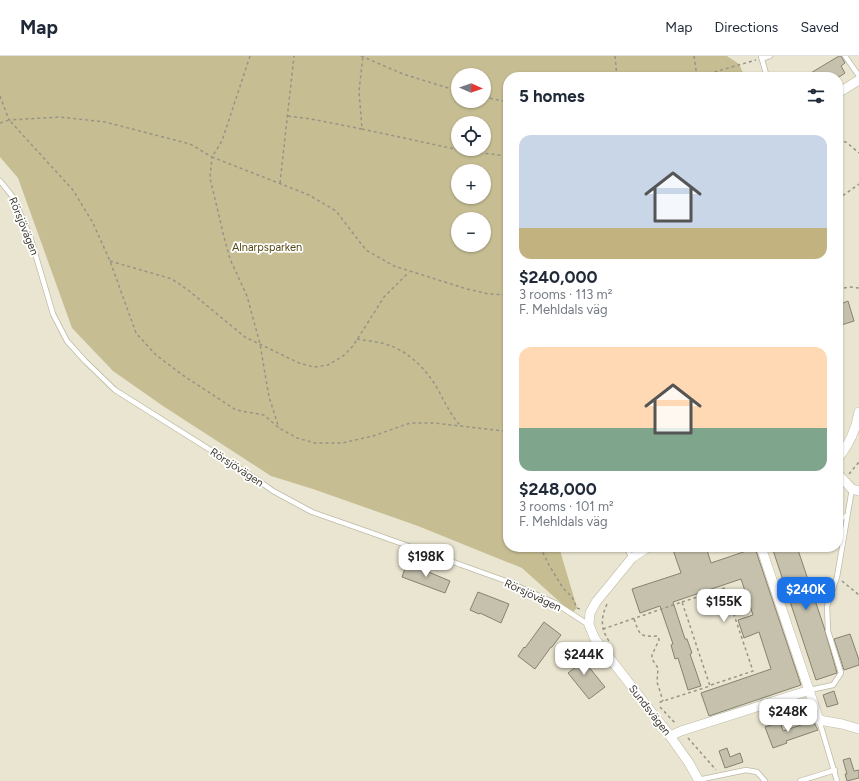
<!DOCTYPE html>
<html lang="en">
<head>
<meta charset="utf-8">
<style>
	body { margin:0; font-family:Figtree,sans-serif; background:#f2f2f3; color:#1f2937; height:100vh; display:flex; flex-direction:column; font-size:15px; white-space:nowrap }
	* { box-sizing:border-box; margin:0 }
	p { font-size:13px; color:#747a83 }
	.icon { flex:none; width:22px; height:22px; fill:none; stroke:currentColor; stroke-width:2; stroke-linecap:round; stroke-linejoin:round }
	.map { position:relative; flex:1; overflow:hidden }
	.sheet { position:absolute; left:503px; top:16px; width:340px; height:480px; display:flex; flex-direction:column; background:#fff; border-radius:16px; box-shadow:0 1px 3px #0004 }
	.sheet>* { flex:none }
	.needle { width:26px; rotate:92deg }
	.controls { position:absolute; left:451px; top:12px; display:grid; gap:8px }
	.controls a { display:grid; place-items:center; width:40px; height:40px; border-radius:50%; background:#fff; box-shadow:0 1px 3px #0004; font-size:20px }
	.price { position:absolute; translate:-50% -34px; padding:0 9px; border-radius:8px; background:#fff; color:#222; font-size:13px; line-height:26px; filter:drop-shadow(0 1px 2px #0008) }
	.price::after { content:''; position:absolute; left:50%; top:24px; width:12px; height:9px; margin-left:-6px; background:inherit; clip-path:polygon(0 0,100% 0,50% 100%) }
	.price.selected { background:#1a73e8; color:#fff }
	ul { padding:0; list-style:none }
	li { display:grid; align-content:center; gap:8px; height:212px; padding:0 16px }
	li span { display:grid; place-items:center; height:124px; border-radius:12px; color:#555 }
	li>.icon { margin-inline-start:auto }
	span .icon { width:72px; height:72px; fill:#fffc; stroke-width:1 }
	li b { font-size:17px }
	h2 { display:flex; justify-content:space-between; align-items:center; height:48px; padding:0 16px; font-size:17px }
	header { display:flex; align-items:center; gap:24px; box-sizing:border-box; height:56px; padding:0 20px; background:#fff; border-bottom:1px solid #e0e1e3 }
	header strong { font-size:19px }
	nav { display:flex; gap:22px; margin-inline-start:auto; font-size:14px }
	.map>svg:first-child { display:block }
</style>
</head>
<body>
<header>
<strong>Map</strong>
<nav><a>Map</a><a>Directions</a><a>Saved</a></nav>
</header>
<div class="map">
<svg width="859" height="725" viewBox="0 0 859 725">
	<rect width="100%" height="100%" fill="#e9e5d0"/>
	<path fill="#c6bd92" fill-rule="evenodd" d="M0,0H727L739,8L745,21H508V491H559L577,552L572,557L522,512L418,470L313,433L271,420L163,350L113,315L72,272L18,122L0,101ZM458,19H484V45H458ZM458,67H484V93H458ZM458,115H484V141H458ZM458,163H484V189H458Z"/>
	<g fill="#c5c1ad" stroke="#86826f">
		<polygon points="839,0 841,0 845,7 841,10 845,17 839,21 804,21"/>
		<polygon points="848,245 854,265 838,270 838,249"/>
		<polygon points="672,491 706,491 711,507 755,492 801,629 709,660 701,637 771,613 759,576 744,582 738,564 753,559 741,523 673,546 685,583 687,583 692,597 690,598 701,630 688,634 678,602 675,603 671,589 673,588 660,550 640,557 632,533 681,517"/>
		<polygon points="772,491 797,491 824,571 837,617 816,624"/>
		<polygon points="407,507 450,525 445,537 402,521"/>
		<polygon points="478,536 509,548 501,567 480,557 479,558 470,554"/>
		<polygon points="544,566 561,579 552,591 551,591 535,613 518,600 524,591 525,592"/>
		<polygon points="850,578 859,604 859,609 844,614 834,583"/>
		<polygon points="569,592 581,607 584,605 605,631 589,643 568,617 576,611 564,596"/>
		<polygon points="834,635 838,648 827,651 823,639"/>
		<polygon points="813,665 818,674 786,685 787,687 773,692 765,671 780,666 783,675"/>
		<polygon points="727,692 730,701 740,697 743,706 725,712 719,695"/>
		<polygon points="850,702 854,715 859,714 859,722 847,725 845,718 847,718 843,704"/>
	</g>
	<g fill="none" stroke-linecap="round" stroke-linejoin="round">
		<defs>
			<g id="lane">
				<polyline points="761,0 767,21"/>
				<polyline points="845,0 859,20"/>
				<polyline points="762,3 770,0"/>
				<polyline points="0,125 13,141 30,180 53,258 67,285 85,305 115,334 255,422 273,435 312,456 372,477 506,525 555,547 589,569"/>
				<polyline points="838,463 847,460"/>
				<polyline points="626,491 632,502"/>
				<polyline points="810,634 833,629 841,617 828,575 827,550 837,521 852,433"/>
				<polyline points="819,664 837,725"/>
				<polyline points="698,724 746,714 757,716 765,725"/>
				<polyline points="800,725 835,714"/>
			</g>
			<g id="street">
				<polyline points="838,37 859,24"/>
				<path d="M838,402C849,389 856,373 859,356"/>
				<polyline points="838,418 852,433 859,435"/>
				<polyline points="648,491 632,502 596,546 590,557 589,569 595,583 670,680 689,707 699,725"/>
				<polyline points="761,491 819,664 842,668 859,673"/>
				<polyline points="670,680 681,675 810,634"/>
			</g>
		</defs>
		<use href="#lane" stroke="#bfbba6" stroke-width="6"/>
		<use href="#street" stroke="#bfbba6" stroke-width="10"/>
		<g stroke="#979485" stroke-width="1.5" stroke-dasharray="3 3" stroke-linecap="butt">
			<polyline points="250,0 222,85 212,101 309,139 336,155 366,194 394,210 467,233 489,238 508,239"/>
			<polyline points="361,0 403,18 458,35"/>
			<polyline points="615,0 617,21"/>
			<polyline points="694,0 697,21"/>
			<polyline points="697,21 756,4"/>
			<polyline points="0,40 9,64 60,61 105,66 190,88 212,101 210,122 224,181 230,203 247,240 260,288 269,341 279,372"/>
			<polyline points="484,41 508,46"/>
			<polyline points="288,60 311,63 362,73 359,35 363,0"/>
			<polyline points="0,67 9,64 73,134 93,167 110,205 136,277 156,299 184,320 236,354 264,359 279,372 297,382 315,387 342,387 373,380 410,367 434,367 504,375 508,375"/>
			<polyline points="362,73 464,95 508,100"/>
			<polyline points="838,85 846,86 859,97"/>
			<polyline points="280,127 294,0"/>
			<polyline points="838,143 859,128"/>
			<polyline points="110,205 172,223 188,234 245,281 299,307 314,311 328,309 343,300 353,290 384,241 409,216"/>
			<polyline points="838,233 850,231 859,232"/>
			<path d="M357,283C366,285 376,285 385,288C407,294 424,311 436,330C444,344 449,357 460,369"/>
			<polyline points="849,418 859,406"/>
			<polyline points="540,491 549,509 563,532 572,541 577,552 582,554"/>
			<polyline points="657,494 662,491"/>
			<polyline points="842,525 859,539"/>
			<polyline points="682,546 725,532 753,615 711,629"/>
			<path d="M607,548C601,561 600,572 609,585"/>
			<path d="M634,563C640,579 639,581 658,580L659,584L652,599V603L658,612L657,626L663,645"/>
			<polyline points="603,573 682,546 710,630 657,647"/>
			<polyline points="660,651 675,667"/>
			<polyline points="688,682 716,714"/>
		</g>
		<use href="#lane" stroke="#fff" stroke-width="4.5"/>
		<use href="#street" stroke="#fff" stroke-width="9"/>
	</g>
	<g text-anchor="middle" stroke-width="3.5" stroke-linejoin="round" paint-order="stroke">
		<g font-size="11" fill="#3a3830" stroke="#fff">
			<text transform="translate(24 170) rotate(68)" y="4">Rörsjövägen</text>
			<text transform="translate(237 411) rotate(33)" y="4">Rörsjövägen</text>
			<text transform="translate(533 539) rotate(25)" y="4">Rörsjövägen</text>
			<text transform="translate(650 654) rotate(52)" y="4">Sundsvägen</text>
		</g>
		<g font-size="11" fill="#554a15" stroke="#fff">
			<text x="267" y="195">Alnarpsparken</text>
		</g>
	</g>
</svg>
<div class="controls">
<a><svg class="needle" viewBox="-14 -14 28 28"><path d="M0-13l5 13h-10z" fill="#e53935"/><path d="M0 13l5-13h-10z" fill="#747a83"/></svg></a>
<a><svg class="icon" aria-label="locate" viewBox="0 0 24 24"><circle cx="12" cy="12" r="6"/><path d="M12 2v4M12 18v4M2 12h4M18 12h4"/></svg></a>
<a>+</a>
<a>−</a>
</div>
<b class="price" style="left:426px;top:522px">$198K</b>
<b class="price selected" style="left:806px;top:555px">$240K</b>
<b class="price" style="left:724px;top:567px">$155K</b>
<b class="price" style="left:584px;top:620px">$244K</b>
<b class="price" style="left:788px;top:677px">$248K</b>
<section class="sheet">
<h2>5 homes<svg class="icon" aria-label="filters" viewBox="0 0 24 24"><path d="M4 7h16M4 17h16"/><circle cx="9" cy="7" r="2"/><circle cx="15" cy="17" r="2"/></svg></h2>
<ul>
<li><span style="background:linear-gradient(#c9d6e8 75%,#c2b280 0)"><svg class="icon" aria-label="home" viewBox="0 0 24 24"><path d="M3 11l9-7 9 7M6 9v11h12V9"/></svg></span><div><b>$240,000</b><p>3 rooms · 113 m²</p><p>F. Mehldals väg</p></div></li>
<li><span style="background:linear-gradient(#ffd9b3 65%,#7fa58c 0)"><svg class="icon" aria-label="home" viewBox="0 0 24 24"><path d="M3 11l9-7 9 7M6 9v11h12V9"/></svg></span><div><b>$248,000</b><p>3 rooms · 101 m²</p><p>F. Mehldals väg</p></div></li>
</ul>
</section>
</div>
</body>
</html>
